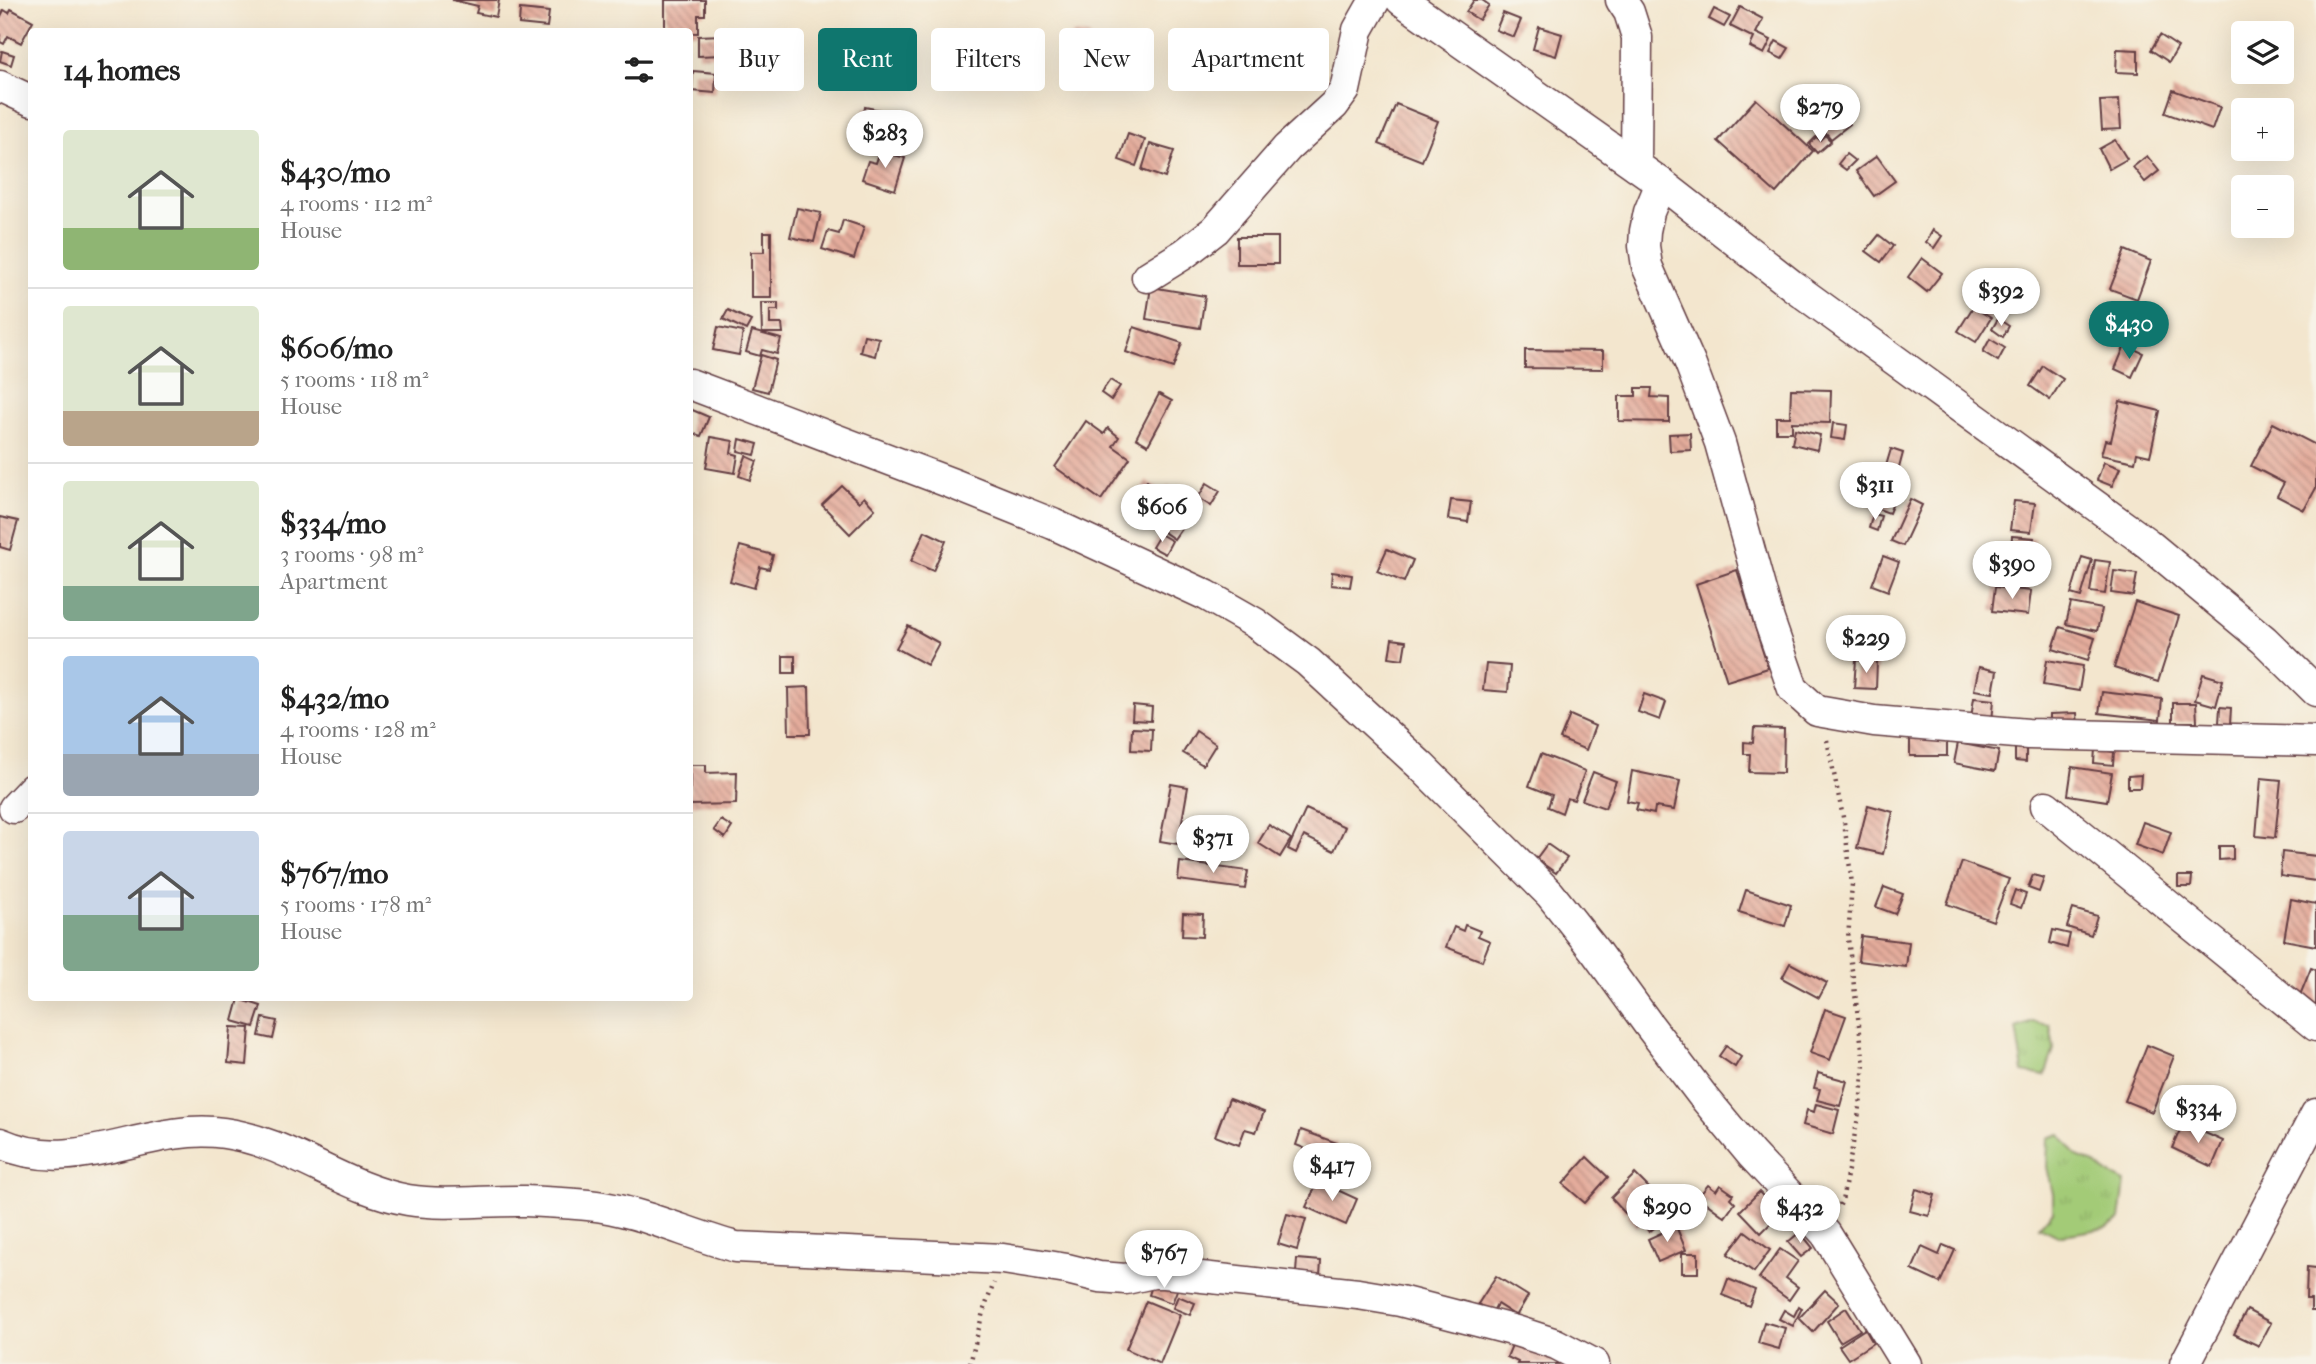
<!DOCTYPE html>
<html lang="en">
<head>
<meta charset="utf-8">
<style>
	body { margin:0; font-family:"IM FELL French Canon",serif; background:#f6f6f6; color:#222; height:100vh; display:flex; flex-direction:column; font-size:26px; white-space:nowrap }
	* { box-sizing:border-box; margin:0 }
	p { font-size:23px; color:#767676 }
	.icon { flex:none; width:38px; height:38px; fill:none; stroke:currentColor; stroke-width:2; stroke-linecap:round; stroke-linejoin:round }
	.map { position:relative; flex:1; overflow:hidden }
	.panel { position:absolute; left:28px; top:28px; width:665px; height:973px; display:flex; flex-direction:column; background:#fff; border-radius:7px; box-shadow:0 7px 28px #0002 }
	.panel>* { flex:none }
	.top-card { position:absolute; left:714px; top:28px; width:665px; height:63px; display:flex; gap:14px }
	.fabs { position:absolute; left:2231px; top:21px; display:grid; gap:14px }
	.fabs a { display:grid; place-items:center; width:63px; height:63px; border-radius:7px; background:#fff; box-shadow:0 7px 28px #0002; font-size:35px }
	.price { position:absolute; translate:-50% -60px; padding:0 16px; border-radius:24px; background:#fff; color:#222; font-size:23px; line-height:46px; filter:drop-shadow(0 2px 4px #0008) }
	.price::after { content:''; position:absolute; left:50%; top:42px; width:21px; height:16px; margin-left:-10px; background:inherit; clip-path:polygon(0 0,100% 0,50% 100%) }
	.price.on { background:#0f766e; color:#fff }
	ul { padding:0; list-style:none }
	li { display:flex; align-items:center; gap:21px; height:175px; padding:0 35px }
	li+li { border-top:2px solid #e0e0e0 }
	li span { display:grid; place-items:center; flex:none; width:196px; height:140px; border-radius:7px; color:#555 }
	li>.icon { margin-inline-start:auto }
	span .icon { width:84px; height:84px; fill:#fffc; stroke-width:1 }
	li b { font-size:30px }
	h2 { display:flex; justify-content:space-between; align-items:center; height:84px; padding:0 35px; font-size:30px }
	.chip { padding:0 24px; border-radius:7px; background:#fff; box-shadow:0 7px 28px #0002; font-size:24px; line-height:63px }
	.chip.on { background:#0f766e; color:#fff }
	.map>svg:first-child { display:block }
</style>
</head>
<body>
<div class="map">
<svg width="2316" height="1364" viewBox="0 0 2316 1364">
	<defs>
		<pattern id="park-tufts" width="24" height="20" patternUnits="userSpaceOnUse" patternTransform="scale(1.75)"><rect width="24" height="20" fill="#a3cb77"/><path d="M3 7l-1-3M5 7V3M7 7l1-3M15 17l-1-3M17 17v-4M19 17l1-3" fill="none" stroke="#8eae67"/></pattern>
		<pattern id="building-back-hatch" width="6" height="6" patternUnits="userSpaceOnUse" patternTransform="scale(1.75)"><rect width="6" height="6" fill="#e4ac9b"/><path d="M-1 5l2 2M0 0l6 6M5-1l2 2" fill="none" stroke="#bb8b7f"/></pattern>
	</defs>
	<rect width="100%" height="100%" fill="#f7f3e8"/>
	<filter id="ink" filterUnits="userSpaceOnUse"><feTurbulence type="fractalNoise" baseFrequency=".0143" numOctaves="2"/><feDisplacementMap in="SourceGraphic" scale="14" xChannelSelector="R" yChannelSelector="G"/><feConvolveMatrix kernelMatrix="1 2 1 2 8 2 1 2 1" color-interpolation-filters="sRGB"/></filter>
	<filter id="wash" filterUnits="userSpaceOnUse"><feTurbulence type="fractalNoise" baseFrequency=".00686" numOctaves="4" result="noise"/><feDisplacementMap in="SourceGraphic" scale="28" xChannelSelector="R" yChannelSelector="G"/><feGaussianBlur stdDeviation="1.57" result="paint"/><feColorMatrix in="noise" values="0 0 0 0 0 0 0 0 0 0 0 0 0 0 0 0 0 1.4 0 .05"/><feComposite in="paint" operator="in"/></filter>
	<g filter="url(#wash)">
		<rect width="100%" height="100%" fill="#f3e6ce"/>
		<g fill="url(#park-tufts)" stroke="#767551" stroke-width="2">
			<polygon points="2033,1022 2050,1025 2054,1049 2045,1076 2023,1072 2016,1028"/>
			<polygon points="2060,1134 2077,1156 2092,1162 2107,1173 2125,1182 2120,1220 2105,1228 2058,1236 2039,1227 2053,1211 2053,1194 2047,1167 2048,1138"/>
		</g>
		<g id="blocks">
			<g fill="url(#building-back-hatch)">
				<polygon points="452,0 499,0 496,17 476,13 478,6"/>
				<polygon points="665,0 705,0 705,15 698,15 698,33 665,32"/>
				<polygon points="1474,0 1482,0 1489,5 1479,20 1466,12"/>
				<polygon points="1740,7 1763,19 1756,33 1771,40 1764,54 1750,47 1754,38 1730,26"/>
				<polygon points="11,9 33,21 21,43 8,36 4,44 0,42 0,18 4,10 9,13"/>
				<polygon points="520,9 549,12 547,27 519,24"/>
				<polygon points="1714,9 1730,17 1724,27 1709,19"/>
				<polygon points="1503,13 1521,20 1514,37 1496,30"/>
				<polygon points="1539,27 1562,34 1556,56 1533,49"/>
				<polygon points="1072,34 1090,35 1089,50 1071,49"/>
				<polygon points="723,35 723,55 698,56 698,36"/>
				<polygon points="2160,35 2178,47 2169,62 2151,50"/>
				<polygon points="1776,41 1789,48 1782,59 1770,53"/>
				<polygon points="2117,49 2138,50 2138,73 2116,72"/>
				<polygon points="2,51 14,55 11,65 0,61"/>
				<polygon points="693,71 716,73 715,93 692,91"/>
				<polygon points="1820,88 1850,124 1831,139 1801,103"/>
				<polygon points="2173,90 2220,107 2212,130 2165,113"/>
				<polygon points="1756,99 1813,151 1776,193 1718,141"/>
				<polygon points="2119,100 2121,129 2102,130 2100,101"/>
				<polygon points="1396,104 1438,121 1422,161 1379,144"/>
				<polygon points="865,107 910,116 904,146 860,138"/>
				<polygon points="1128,134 1145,140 1136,166 1119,160"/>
				<polygon points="1825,135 1831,141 1817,153 1809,144 1816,137 1820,140"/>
				<polygon points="2115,140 2127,159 2109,169 2099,149"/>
				<polygon points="1150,144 1174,151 1165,178 1142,170"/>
				<polygon points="880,151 905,158 895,190 862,179 868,161 876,163"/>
				<polygon points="1846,154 1855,161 1846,170 1838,164"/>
				<polygon points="1877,156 1895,181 1874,196 1856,171"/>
				<polygon points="2147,156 2159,171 2145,182 2133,167"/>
				<polygon points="797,208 821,213 814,242 790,237"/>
				<polygon points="843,220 864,227 854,259 822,249 828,231 839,234"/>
				<polygon points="1933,230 1942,236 1934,248 1926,242"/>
				<polygon points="764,232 771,232 771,298 751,298 751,252 764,252"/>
				<polygon points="1879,235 1893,246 1881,262 1866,251"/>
				<rect x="1237" y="237" width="41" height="27"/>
				<polygon points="2125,250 2151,261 2137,299 2110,289"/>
				<polygon points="1922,258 1942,273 1927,292 1908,277"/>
				<polygon points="1151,287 1205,296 1200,328 1146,319"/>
				<polygon points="1992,298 2002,305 1997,314 1986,307"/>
				<polygon points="761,303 778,303 778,310 770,310 770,324 782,324 783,333 762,333"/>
				<polygon points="1973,307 1991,318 1976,342 1958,331"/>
				<polygon points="728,310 751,321 746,330 723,319"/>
				<polygon points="1998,319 2009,326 2003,337 1992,329"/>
				<polygon points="2130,322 2145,329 2138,345 2123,338"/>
				<polygon points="718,327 743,332 739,355 713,350"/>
				<polygon points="1134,327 1182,343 1173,368 1126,352"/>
				<polygon points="752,331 781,339 777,354 762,350 760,356 746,352"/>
				<polygon points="864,335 879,338 875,356 860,352"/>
				<polygon points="1990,339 2005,348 1998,361 1983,352"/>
				<polygon points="2125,345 2143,353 2132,377 2115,369"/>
				<polygon points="1525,350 1603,351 1603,369 1525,368"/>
				<polygon points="761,355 776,360 768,392 752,388"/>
				<polygon points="2043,366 2063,379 2050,400 2030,386"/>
				<polygon points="1110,380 1120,386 1111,400 1101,393"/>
				<polygon points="1636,388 1652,388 1651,397 1669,398 1669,422 1619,421 1619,396 1636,396"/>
				<polygon points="1791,389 1831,390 1830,423 1792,422 1792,432 1776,432 1776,417 1790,417"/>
				<polygon points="1159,394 1172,401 1148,445 1136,438"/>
				<polygon points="2120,401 2160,411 2150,456 2137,453 2135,462 2101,455 2105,440 2111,441"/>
				<polygon points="690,409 709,417 701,436 690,432"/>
				<polygon points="1086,421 1104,434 1108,428 1119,437 1113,446 1130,458 1101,500 1055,467"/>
				<polygon points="1833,423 1847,425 1845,440 1831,438"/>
				<polygon points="2273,423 2316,445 2316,488 2304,510 2277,496 2284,483 2251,466"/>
				<polygon points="1795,429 1820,435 1817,450 1792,444"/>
				<polygon points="1690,433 1691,450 1670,451 1669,434"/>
				<polygon points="711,437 733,441 731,453 738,455 735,473 706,468"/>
				<polygon points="740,439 758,444 755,455 738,451"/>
				<polygon points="1891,449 1903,453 1896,479 1883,476"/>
				<polygon points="746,456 757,461 750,480 739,476"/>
				<polygon points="2104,462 2120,468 2112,486 2097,480"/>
				<polygon points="1147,481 1164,493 1168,486 1184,498 1178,507 1190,516 1174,539 1129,508"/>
				<polygon points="1207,483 1220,491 1211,506 1198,498"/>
				<polygon points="1879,483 1898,491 1889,513 1870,506"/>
				<polygon points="842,486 859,502 864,497 875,509 850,534 822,505"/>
				<polygon points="1910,499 1922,505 1903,546 1891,541"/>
				<polygon points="1451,500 1471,502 1468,522 1448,519"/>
				<polygon points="2014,501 2035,503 2031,532 2010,530"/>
				<polygon points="1873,514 1881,516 1877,531 1869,528"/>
				<polygon points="0,517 18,521 10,550 0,547"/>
				<polygon points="925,531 946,541 933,571 911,561"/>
				<polygon points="1160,534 1172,541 1165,554 1152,547"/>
				<polygon points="2012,536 2034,538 2031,568 2010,566"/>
				<polygon points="740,546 773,555 769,569 760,567 754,588 730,581"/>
				<polygon points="1387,549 1413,560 1404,582 1377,571"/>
				<polygon points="1883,556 1899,562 1888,591 1872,585"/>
				<polygon points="2082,557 2092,560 2081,597 2071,594"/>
				<polygon points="2095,560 2110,562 2105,594 2090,592"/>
				<polygon points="1737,570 1768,668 1727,681 1696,584"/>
				<polygon points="2114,571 2137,574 2133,596 2111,593"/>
				<polygon points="1332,572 1352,575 1350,587 1331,585"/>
				<polygon points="1995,587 2031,591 2028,615 1992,611"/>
				<polygon points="2135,602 2179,616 2158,682 2114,668"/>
				<polygon points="2071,603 2102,609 2097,631 2066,624"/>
				<polygon points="908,626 939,643 927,665 896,648"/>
				<polygon points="2060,627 2095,638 2088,660 2053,649"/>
				<polygon points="1392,639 1406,641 1403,659 1389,657"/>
				<rect x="783" y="656" width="12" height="17"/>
				<polygon points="1856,660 1877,661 1876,689 1854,688"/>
				<polygon points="2047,660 2083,666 2079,691 2043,685"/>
				<polygon points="1486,664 1510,666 1508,692 1483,690"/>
				<polygon points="1979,667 1997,671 1993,693 1974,690"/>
				<polygon points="2203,674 2223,680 2216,706 2195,700"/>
				<polygon points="809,687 810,734 789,734 788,688"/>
				<polygon points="2102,692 2162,699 2160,720 2099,713"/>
				<polygon points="1644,694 1666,702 1660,720 1638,712"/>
				<polygon points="1974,698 1994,700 1992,721 1971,718"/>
				<polygon points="2173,703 2196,703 2197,722 2173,722"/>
				<polygon points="1133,705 1152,707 1151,721 1132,720"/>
				<polygon points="2220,707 2231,708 2230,724 2219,723"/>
				<polygon points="2077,713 2078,727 2050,727 2050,714"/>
				<polygon points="1570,715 1595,726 1586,750 1560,739"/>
				<polygon points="1132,728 1152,729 1151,751 1131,750"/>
				<polygon points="1754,728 1784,729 1783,773 1749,772 1750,754 1744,754 1744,742 1753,743"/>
				<polygon points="1196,731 1216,744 1203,765 1183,753"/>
				<rect x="1910" y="738" width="37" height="18"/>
				<polygon points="1958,743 1999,751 1995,771 1954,763"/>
				<polygon points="2015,747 2026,747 2026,762 2015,761"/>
				<polygon points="2095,749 2114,752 2113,765 2094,763"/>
				<polygon points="1541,754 1585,771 1574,800 1567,798 1562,813 1548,807 1552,795 1529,786"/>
				<polygon points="690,765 706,765 706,773 737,772 736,804 690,805"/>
				<polygon points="2072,767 2112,773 2107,801 2068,795"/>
				<polygon points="1632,771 1680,781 1674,810 1655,807 1654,814 1636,810 1638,803 1627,801"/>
				<polygon points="1593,772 1616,781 1605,808 1582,800"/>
				<polygon points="2141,775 2140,788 2128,788 2128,776"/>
				<polygon points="2261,778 2281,780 2275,838 2256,836"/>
				<polygon points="1171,784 1188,787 1178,844 1160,841"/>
				<polygon points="1868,805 1893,812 1883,854 1857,848"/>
				<polygon points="1306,809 1345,827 1334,851 1304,836 1296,853 1288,849"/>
				<polygon points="721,820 732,827 725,838 714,830"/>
				<polygon points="2143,822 2171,832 2163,855 2135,845"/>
				<polygon points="1269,825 1291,839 1280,857 1258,843"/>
				<polygon points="1547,844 1567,858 1556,873 1536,859"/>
				<polygon points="2219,846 2233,846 2233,859 2219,860"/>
				<polygon points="2282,852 2316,856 2316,881 2280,876"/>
				<polygon points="1180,862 1248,871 1245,889 1178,880"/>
				<polygon points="1962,862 2009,879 1993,921 1947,904"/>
				<polygon points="2033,875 2044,878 2039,892 2028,888"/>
				<polygon points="2178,876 2192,876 2191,887 2178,887"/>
				<polygon points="1884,887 1903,894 1895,914 1876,907"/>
				<polygon points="1746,890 1791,905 1785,926 1739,912"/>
				<polygon points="2015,890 2026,894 2021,908 2010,904"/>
				<polygon points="2291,899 2316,904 2316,946 2284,940"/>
				<polygon points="2073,909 2097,916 2091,935 2067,927"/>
				<polygon points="1183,913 1203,914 1202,937 1182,936"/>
				<polygon points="1465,925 1480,931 1478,936 1490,941 1482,961 1446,947 1454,927 1463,931"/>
				<polygon points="2053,930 2070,934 2067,948 2050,943"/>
				<polygon points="1861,936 1909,942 1906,967 1858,961"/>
				<polygon points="1790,963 1827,983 1819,998 1782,978"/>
				<polygon points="2311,968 2316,970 2316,1014 2296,1005"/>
				<polygon points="239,999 261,1006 254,1027 233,1021"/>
				<polygon points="1825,1009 1846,1016 1830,1060 1810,1053"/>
				<polygon points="263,1018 277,1021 273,1039 259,1036"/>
				<polygon points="231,1027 250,1028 247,1065 228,1063"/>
				<polygon points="2147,1045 2174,1056 2152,1112 2125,1101"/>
				<polygon points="1726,1046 1741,1057 1735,1067 1719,1056"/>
				<polygon points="1818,1073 1847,1081 1840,1106 1817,1100 1820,1089 1814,1088"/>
				<polygon points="1229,1099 1264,1112 1256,1132 1245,1129 1239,1145 1215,1136"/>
				<polygon points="1816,1104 1839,1110 1833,1134 1803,1125 1807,1110 1814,1112"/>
				<polygon points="2183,1123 2223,1141 2212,1167 2172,1148"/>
				<polygon points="1301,1130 1337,1143 1326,1173 1298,1163 1304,1148 1296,1145"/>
				<polygon points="1587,1157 1608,1177 1585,1203 1563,1184"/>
				<polygon points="1635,1174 1650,1189 1625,1213 1611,1198"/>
				<polygon points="1318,1181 1357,1199 1346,1225 1306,1207"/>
				<polygon points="1708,1185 1716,1191 1720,1185 1733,1194 1730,1198 1735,1203 1725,1217 1698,1197"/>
				<polygon points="1916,1189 1935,1195 1929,1216 1910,1211"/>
				<polygon points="1759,1192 1780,1214 1761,1233 1740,1211"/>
				<polygon points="1642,1203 1659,1224 1649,1232 1642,1222 1636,1227 1627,1215"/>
				<polygon points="1287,1214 1306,1219 1297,1250 1278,1244"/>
				<polygon points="1676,1226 1686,1250 1658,1262 1648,1239"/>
				<polygon points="1745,1231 1770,1250 1754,1272 1728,1254"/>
				<polygon points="1800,1232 1813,1248 1801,1257 1788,1242"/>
				<polygon points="1943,1245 1955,1250 1940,1283 1912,1270 1922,1247 1939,1255"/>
				<polygon points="1780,1249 1798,1261 1786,1278 1798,1287 1789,1300 1759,1278"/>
				<rect x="1682" y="1253" width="16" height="20"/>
				<polygon points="1297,1259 1321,1261 1320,1276 1296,1273"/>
				<polygon points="2307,1267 2316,1268 2316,1311 2311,1311 2311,1299 2306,1299"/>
				<polygon points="1496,1276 1528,1296 1516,1316 1497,1304 1492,1313 1478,1304"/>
				<polygon points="1155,1277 1179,1285 1172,1303 1149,1295"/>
				<polygon points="1728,1279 1755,1290 1749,1306 1722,1295"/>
				<polygon points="1825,1290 1839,1303 1813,1332 1799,1318"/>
				<polygon points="1178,1296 1195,1303 1190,1315 1173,1308"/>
				<polygon points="1146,1301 1180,1315 1160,1364 1126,1349"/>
				<polygon points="1799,1306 1802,1308 1793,1326 1779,1319 1784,1310 1794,1316"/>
				<polygon points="1846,1308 1860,1330 1840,1342 1827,1321"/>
				<polygon points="2247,1310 2271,1323 2259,1346 2234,1334"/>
				<polygon points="1764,1322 1785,1328 1779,1349 1758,1343"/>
				<polygon points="1865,1329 1873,1343 1848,1359 1839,1346"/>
				<polygon points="1514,1340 1561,1360 1559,1364 1517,1364 1518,1362 1507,1357"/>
			</g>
		</g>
	</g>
	<g filter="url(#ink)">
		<use href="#blocks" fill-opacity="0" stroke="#633d43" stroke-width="2"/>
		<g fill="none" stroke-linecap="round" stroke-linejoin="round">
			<defs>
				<g id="minor">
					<polyline points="1401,0 1661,183 1793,286 2147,543 2264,640 2316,691"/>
					<polyline points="1621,0 1629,12 1637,37 1636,165"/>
					<polyline points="0,86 32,101"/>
					<polyline points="1661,183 1649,212 1645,231 1644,246 1647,266 1690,363 1720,443 1769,620 1793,689 1817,711 1874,721 2028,734 2316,741"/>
					<polyline points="1147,277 1184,254 1215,230 1287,148 1334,105 1345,90 1358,30 1375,0"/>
					<polyline points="690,384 956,485 1053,524 1206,595 1255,623 1308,662 1421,766 1550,894 1595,951 1648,1024 1702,1095 1751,1154 1826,1234 1906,1364"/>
					<polyline points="2046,806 2316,1026"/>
					<polyline points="14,808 32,789"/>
					<path d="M0,1143C79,1178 146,1122 224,1133C290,1142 343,1189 408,1200C446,1206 486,1200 525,1201C546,1202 567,1203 588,1205C639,1210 687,1234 736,1247L1003,1259L1067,1269L1099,1277L1126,1279L1153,1273H1165L1358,1294L1400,1301L1516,1331L1556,1344L1594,1364"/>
					<polyline points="2185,1364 2316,1114"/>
				</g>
			</defs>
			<use href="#minor" stroke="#633d43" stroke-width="33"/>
			<g stroke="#633d43" stroke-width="4.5" stroke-dasharray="2 5" stroke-linecap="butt">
				<polyline points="1827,740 1844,822 1852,884 1848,939 1864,1064 1860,1107 1842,1201 1838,1208"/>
				<polyline points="970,1364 983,1312 994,1283"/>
			</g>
			<use href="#minor" stroke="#fff" stroke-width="30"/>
		</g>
	</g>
</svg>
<div class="fabs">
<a><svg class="icon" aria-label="layers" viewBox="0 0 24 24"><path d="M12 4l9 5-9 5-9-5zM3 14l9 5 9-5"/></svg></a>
<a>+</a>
<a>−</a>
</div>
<b class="price" style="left:1820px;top:144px">$279</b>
<b class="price" style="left:885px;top:170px">$283</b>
<b class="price" style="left:2001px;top:328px">$392</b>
<b class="price on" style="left:2129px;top:361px">$430</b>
<b class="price" style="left:1875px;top:522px">$311</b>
<b class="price" style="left:1162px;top:544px">$606</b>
<b class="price" style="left:2012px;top:601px">$390</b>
<b class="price" style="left:1866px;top:675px">$229</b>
<b class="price" style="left:1213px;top:875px">$371</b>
<b class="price" style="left:2198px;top:1145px">$334</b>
<b class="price" style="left:1332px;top:1203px">$417</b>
<b class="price" style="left:1667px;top:1244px">$290</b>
<b class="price" style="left:1800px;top:1245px">$432</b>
<b class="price" style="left:1164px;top:1290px">$767</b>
<div class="top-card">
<a class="chip">Buy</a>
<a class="chip on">Rent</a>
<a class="chip">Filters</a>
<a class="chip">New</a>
<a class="chip">Apartment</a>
</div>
<section class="panel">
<h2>14 homes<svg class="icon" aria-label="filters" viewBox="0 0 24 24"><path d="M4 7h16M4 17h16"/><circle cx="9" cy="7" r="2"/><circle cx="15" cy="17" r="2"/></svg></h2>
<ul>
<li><span style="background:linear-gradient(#dfe7d0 70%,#8fb573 0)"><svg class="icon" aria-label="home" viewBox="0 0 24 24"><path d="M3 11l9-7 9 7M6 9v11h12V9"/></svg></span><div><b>$430/mo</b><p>4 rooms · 112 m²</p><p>House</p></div></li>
<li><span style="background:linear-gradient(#dfe7d0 75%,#b9a48a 0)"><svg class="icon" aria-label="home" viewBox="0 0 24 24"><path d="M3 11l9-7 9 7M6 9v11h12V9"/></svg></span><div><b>$606/mo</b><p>5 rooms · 118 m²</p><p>House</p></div></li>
<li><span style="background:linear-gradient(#dfe7d0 75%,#7fa58c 0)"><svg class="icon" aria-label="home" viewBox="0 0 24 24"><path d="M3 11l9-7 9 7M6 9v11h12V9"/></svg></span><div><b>$334/mo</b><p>3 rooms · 98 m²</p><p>Apartment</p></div></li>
<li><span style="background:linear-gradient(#a9c7e8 70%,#9aa5b1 0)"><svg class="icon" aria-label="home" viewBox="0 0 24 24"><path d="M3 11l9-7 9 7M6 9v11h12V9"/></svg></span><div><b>$432/mo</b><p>4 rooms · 128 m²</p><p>House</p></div></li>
<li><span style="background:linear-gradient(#c9d6e8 60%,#7fa58c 0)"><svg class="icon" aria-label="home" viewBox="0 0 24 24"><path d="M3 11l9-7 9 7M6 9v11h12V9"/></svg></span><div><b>$767/mo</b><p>5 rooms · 178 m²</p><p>House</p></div></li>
</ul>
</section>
</div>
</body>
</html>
